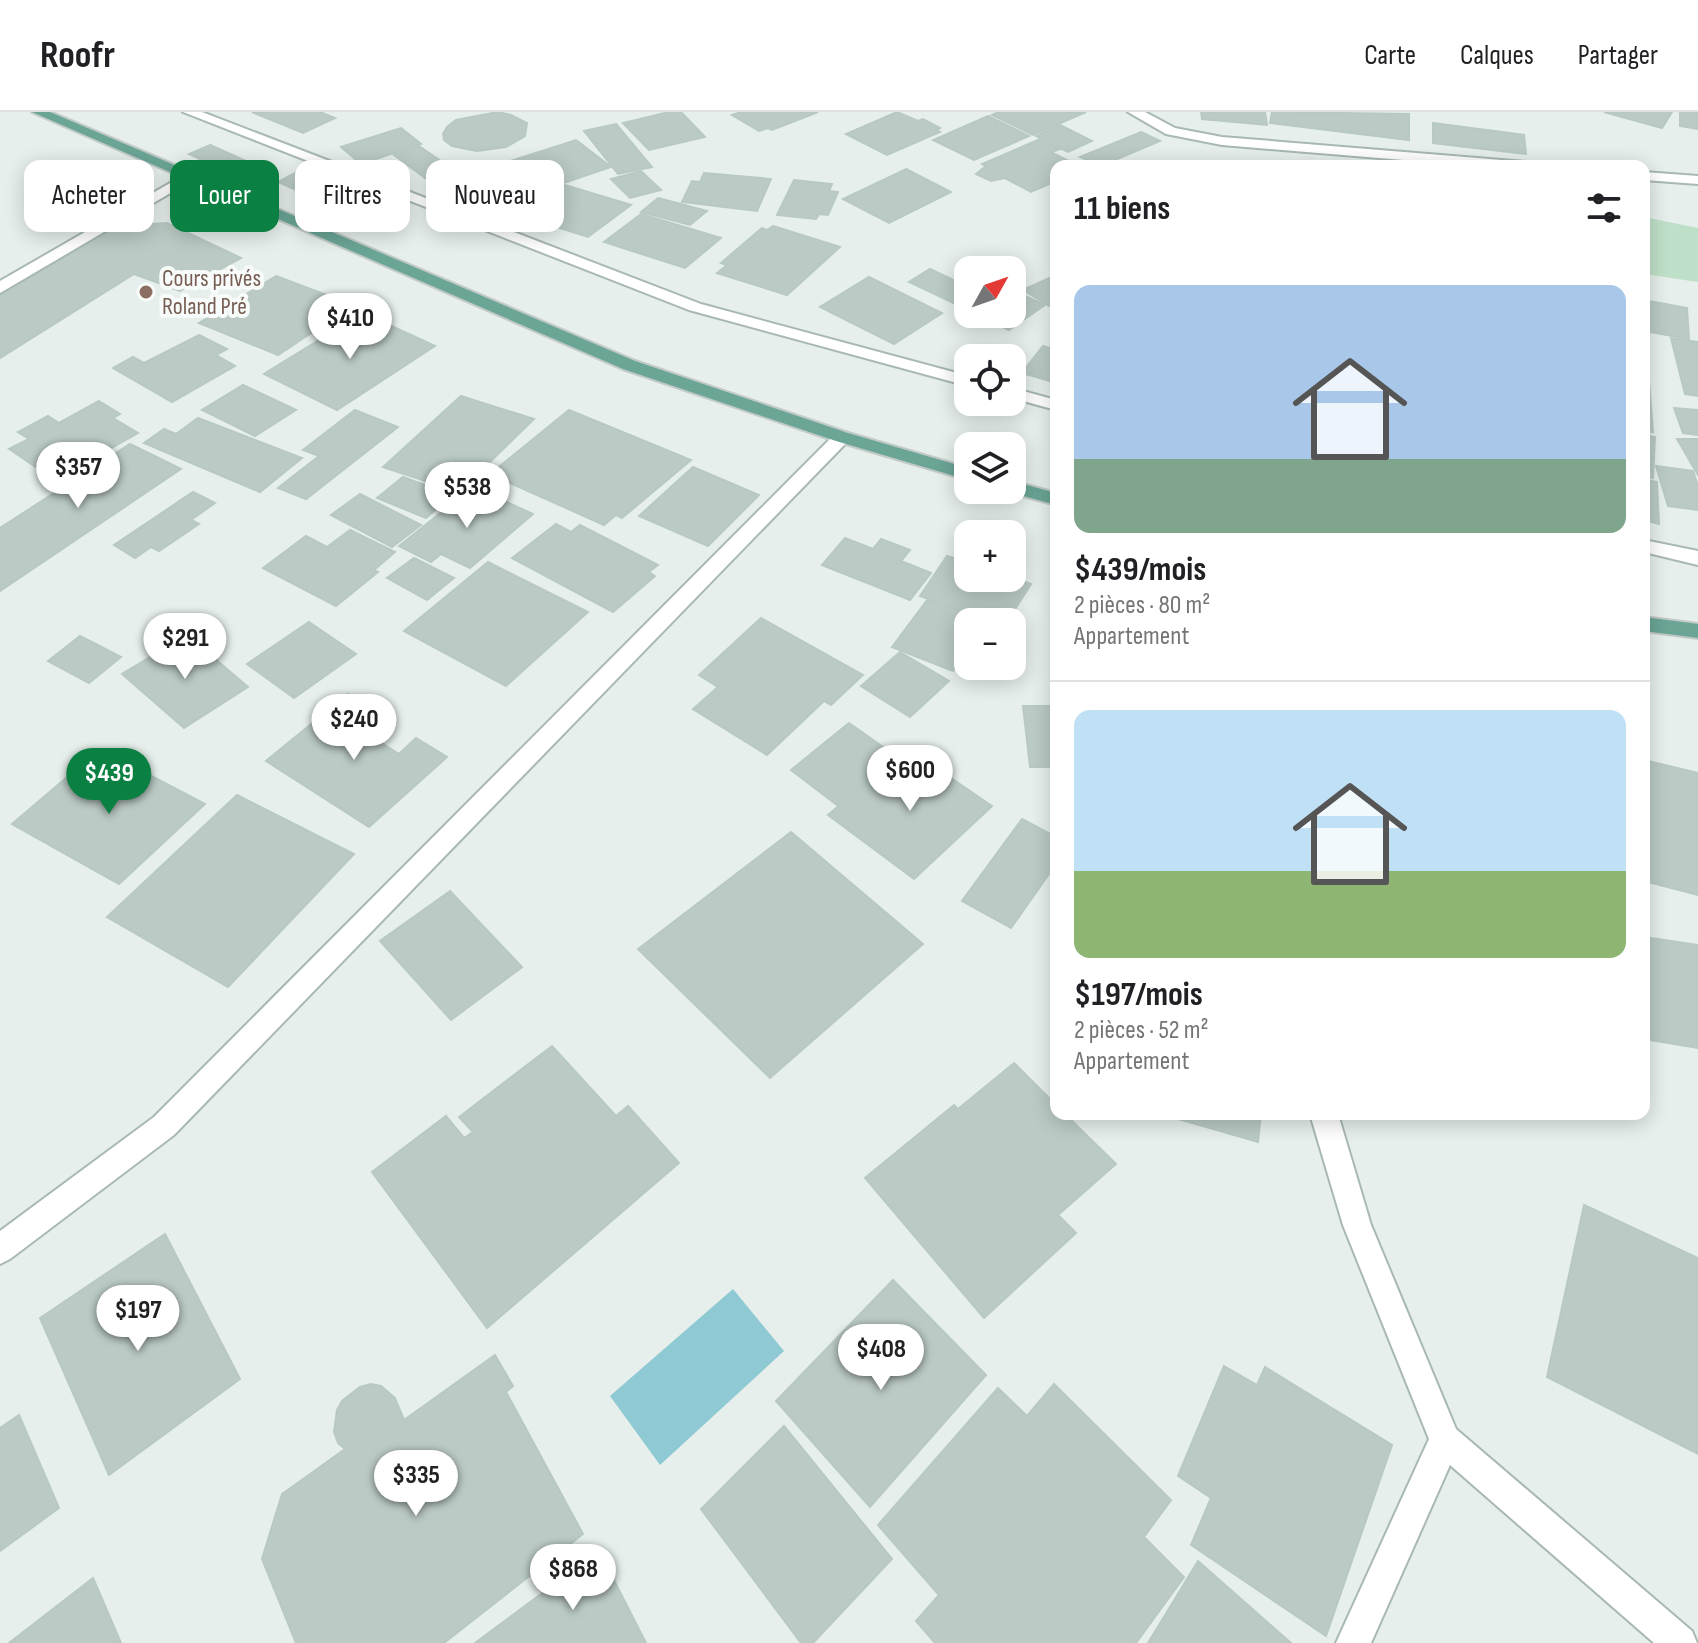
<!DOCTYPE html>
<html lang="fr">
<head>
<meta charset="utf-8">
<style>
	body { margin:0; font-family:"Sofia Sans Condensed",sans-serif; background:#f2f2f2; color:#202124; height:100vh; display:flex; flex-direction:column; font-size:30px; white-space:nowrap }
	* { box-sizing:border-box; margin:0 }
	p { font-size:26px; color:#757577 }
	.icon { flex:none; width:44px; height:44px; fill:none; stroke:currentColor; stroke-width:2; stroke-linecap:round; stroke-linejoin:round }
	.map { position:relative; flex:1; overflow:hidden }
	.details { position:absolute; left:1050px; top:48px; width:600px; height:960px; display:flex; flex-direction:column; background:#fff; border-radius:16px; box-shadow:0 4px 20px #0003 }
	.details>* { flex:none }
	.top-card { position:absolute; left:24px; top:48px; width:760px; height:72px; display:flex; gap:16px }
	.needle { width:52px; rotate:50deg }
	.buttons { position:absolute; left:954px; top:144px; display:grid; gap:16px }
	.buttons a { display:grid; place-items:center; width:72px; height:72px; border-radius:16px; background:#fff; box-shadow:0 4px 20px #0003; font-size:40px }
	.price { position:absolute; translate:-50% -68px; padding:0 18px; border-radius:28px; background:#fff; color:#222; font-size:26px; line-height:52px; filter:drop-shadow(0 2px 4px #0008) }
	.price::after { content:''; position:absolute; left:50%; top:48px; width:24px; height:18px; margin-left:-12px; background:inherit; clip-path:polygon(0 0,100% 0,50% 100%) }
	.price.selected { background:#0b8043; color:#fff }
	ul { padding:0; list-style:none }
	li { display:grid; align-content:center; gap:16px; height:424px; padding:0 24px }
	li+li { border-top:2px solid #e0e0e0 }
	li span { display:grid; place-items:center; height:248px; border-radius:16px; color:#555 }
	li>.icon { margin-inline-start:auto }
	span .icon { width:144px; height:144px; fill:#fffc; stroke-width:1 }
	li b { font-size:34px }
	h2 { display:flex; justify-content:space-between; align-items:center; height:96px; padding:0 24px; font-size:34px }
	.chip { padding:0 28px; border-radius:16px; background:#fff; box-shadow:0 4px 20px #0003; font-size:28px; line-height:72px }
	.chip.selected { background:#0b8043; color:#fff }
	header { display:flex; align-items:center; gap:48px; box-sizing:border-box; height:112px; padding:0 40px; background:#fff; border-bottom:2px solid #e0e0e0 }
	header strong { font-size:38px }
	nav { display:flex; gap:44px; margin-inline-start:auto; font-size:28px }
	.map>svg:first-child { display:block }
</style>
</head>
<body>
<header>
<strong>Roofr</strong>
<nav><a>Carte</a><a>Calques</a><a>Partager</a></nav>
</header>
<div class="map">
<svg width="1698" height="1531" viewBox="0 0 1698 1531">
	<rect width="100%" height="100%" fill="#e6efeb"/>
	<polygon fill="#bfe0c8" points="1644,105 1698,116 1698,170 1644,162"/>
	<polygon fill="#8ec9d4" points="733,1177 784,1239 660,1353 610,1284"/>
	<g fill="#bbcac4" stroke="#b8c9c2" stroke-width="2">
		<polygon points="252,0 320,0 335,6 303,21"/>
		<polygon points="498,0 511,3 527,11 525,24 506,35 477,39 452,34 444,28 443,22 447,15 456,8"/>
		<polygon points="669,0 681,0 705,25 649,38 623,11"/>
		<polygon points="741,0 818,0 772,18 768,16 759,19 732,3"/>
		<polygon points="897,0 918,9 923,7 940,16 936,18 940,20 887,43 846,22"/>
		<polygon points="998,0 1086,0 1033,23 992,3"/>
		<polygon points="1201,0 1265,0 1267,13 1202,7"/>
		<polygon points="1272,0 1409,2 1409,28 1270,11"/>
		<polygon points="1604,0 1672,0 1662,16"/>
		<polygon points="1680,0 1698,0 1698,17 1680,14"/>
		<polygon points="988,4 1029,24 974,48 933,28"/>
		<polygon points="1433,11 1524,23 1526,42 1433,31"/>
		<polygon points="616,12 652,55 618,62 584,19"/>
		<polygon points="1060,13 1092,29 1068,40 1036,24"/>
		<polygon points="401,16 421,32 361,52 341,35"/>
		<polygon points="1141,20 1160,29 1101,54 1080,45"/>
		<polygon points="1040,27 1060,37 1051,40 1078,54 1056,54 1056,69 1031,80 1005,66 991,69 976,62 986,54 982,52"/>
		<polygon points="576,28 611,55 540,79 507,50"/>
		<polygon points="210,33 244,48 223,58 189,42"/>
		<polygon points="419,34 454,58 428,68 394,43"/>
		<polygon points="906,57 951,80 889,111 843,87"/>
		<polygon points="641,59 661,78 630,86 611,67"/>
		<polygon points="295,61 327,76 309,84 278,70"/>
		<polygon points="704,61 771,67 757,99 682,90 692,69 700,70"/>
		<polygon points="794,68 832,72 829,79 838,80 828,103 819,102 816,107 777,103"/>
		<polygon points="565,73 631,93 588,125 521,104"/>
		<polygon points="60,78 116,101 90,115 33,91"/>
		<polygon points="658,86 707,99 690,113 641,100"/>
		<polygon points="641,102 721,126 685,156 604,130"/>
		<polygon points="167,111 241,146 180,179 134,162 0,246 0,183 117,114"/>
		<polygon points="773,114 840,135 787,183 717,161 727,153 721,151 762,116 767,118"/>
		<polygon points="930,157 968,175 968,198 909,170"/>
		<polygon points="1056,163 1056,191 1049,194 1023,178"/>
		<polygon points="276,164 353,193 278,243 199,211"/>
		<polygon points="869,165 942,201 894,232 820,195"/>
		<polygon points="1012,178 1045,193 1009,218 976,202 1012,202"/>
		<polygon points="1644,188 1687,196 1689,227 1644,219"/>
		<polygon points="363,201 435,234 337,298 264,262"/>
		<polygon points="199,223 227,237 216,243 235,254 172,290 113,256 133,245 144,251"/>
		<polygon points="1671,226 1698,230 1698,284 1685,282"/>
		<polygon points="1043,234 1056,238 1056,271 1022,261"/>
		<polygon points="1644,268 1649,269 1653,320 1644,319"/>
		<polygon points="243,273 296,298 255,324 202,298"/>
		<polygon points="461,284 534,307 459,380 383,355"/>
		<polygon points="99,289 120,302 113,306 138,321 55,368 9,337 29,327 18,320 48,304 59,311"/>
		<polygon points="1674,296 1698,298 1698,323 1683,321"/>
		<polygon points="355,298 398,315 306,387 278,376 319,344 303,338"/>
		<polygon points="569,298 691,348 622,406 616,403 604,413 490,362"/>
		<polygon points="198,306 302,346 260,380 144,331 164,317 176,322"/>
		<polygon points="1644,323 1655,325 1653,366 1644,364"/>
		<polygon points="1677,327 1698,327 1698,363"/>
		<polygon points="130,332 181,357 0,479 0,416"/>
		<polygon points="1656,354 1693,359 1698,374 1698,398 1668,394"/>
		<polygon points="693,355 759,383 708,434 639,404"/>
		<polygon points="403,365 452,383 426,406 377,386"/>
		<polygon points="1644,367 1657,370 1659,412 1644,408"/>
		<polygon points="468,379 495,391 500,387 533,402 470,456 441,442 431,450 399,434"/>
		<polygon points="193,380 215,391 191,408 199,412 159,439 151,435 135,446 114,433"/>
		<polygon points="360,382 421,413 392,435 331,403"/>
		<polygon points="556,412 571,420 580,413 658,453 649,460 655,464 613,500 512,446"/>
		<polygon points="350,418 395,440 374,458 378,460 336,494 263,456 306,424 327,435"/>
		<polygon points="845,426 873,437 881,427 910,438 901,449 931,461 910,488 822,453"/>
		<polygon points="947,444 968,450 968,466 1012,465 1031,472 1007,510 993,510 920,484"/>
		<polygon points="414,446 454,466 427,488 387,466"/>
		<polygon points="488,450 588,500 506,574 404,519"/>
		<polygon points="928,487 987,509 968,510 968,537 953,559 892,535"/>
		<polygon points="761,506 863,563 831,593 824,589 767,643 693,597 718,575 699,563"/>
		<polygon points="309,510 356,542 294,586 247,552"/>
		<polygon points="187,523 248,575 184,616 122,562"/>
		<polygon points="80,524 121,545 89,571 48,549"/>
		<polygon points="900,540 949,569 910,605 861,574"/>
		<polygon points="348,582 385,604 366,621 399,642 416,626 447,645 369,715 266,649"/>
		<polygon points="1023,594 1056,594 1056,655 1030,655"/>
		<polygon points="849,611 896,644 837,693 791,658"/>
		<polygon points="907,636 992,694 914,767 828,703"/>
		<polygon points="100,637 205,692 119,772 12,712"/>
		<polygon points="1644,648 1698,661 1698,783 1644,769"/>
		<polygon points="237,683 354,742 228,875 107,805"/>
		<polygon points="1022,707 1056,725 1056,752 1011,816 962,789"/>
		<polygon points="791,720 923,832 770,966 638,837"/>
		<polygon points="450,779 522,855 451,908 380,829"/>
		<polygon points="1644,825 1698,833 1698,936 1644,927"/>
		<polygon points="552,934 616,1004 628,994 679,1051 487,1216 372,1060 446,1004 464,1026 473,1020 459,1005"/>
		<polygon points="1014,951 1056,993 1056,1002 1065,1002 1116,1052 1058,1103 1076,1121 984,1206 865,1066 954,993 958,997"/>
		<polygon points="1161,1002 1261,1002 1258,1030"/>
		<polygon points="1584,1093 1698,1146 1698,1342 1547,1265"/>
		<polygon points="165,1122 240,1267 109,1363 40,1206"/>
		<polygon points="893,1168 986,1263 870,1395 776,1289"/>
		<polygon points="495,1243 513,1274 506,1280 583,1422 444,1531 296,1531 262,1447 282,1382 345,1337 338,1331 334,1320 337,1298 342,1289 360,1275 371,1272 381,1274 395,1286 404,1308"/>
		<polygon points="1224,1254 1257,1273 1265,1255 1392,1333 1326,1524 1191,1433 1211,1386 1178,1364"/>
		<polygon points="1054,1272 1171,1388 1144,1425 1184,1465 1136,1531 935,1531 916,1509 939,1483 878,1413 998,1276 1027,1304"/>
		<polygon points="19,1303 59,1396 0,1439 0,1316"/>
		<polygon points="784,1314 892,1447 813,1531 801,1531 701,1397"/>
		<polygon points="599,1439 646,1531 475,1531"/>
		<polygon points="1198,1449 1291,1531 1148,1531"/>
		<polygon points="93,1466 121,1531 9,1531"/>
	</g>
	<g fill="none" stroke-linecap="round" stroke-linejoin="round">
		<defs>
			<g id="minor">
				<polygon points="183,0 202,0 701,192 968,264 968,274 689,198"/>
				<polygon points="1128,0 1145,0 1175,16 1222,25 1527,50 1534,54 1476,54 1222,33 1166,22"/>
				<polygon points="191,59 198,63 196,66 0,181 0,169"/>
				<polygon points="1644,60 1698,64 1698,72 1644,68"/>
				<polygon points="1012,276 1056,288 1056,298 1012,286"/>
				<polygon points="842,320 848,321 851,325 848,329 174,1023 10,1147 0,1152 0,1119 154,1005 836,321"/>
				<polygon points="1644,428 1698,439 1698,453 1644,440"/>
				<polygon points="1310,1002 1338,1002 1371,1113 1456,1317 1692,1519 1697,1531 1654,1531 1450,1353 1371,1531 1336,1531 1429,1327 1343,1113"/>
			</g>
			<g id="major">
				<polygon points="32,0 50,0 635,249 848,321 968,356 968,368 836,329 623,257"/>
				<polygon points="1012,369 1056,381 1056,393 1005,379 1012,378"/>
				<polygon points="1644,505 1698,512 1698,526 1644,519"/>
			</g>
		</defs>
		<use href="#minor" stroke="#a8b8b2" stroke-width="4"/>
		<use href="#major" stroke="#c2cac8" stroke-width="4"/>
		<use href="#minor" fill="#fff" fill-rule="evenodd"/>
		<use href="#major" fill="#6aa596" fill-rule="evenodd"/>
	</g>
	<circle fill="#8d6e63" stroke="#f7fbf9" stroke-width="3" cx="146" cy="180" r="8"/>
	<g text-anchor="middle" stroke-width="8" stroke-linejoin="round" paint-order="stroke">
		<g font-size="24" fill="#785e54" stroke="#f7fbf9" text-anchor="start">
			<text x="162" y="174">Cours privés<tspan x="162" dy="28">Roland Pré</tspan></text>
		</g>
	</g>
</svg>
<div class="buttons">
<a><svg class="needle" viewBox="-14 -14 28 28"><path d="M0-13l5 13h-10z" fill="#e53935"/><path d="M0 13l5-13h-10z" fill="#757577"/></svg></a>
<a><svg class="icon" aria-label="locate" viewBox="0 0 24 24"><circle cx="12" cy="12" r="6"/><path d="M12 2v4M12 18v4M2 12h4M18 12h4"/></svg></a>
<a><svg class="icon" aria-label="layers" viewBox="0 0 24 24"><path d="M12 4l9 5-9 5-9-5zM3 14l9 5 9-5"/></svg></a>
<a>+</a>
<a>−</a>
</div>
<b class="price" style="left:350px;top:249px">$410</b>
<b class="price" style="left:78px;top:398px">$357</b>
<b class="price" style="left:467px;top:418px">$538</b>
<b class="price" style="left:185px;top:569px">$291</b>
<b class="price" style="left:354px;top:650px">$240</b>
<b class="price" style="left:910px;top:701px">$600</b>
<b class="price selected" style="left:109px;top:704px">$439</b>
<b class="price" style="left:138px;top:1241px">$197</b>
<b class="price" style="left:881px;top:1280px">$408</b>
<b class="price" style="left:416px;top:1406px">$335</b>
<b class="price" style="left:573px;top:1500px">$868</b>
<div class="top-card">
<a class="chip">Acheter</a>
<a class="chip selected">Louer</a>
<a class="chip">Filtres</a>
<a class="chip">Nouveau</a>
</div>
<section class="details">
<h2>11 biens<svg class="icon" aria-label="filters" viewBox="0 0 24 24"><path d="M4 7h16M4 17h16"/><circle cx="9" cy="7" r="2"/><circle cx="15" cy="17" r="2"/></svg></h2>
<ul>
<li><span style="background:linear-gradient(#a9c7e8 70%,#7fa58c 0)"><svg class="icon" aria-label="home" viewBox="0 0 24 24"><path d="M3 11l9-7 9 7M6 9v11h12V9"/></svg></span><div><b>$439/mois</b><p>2 pièces · 80 m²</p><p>Appartement</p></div></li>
<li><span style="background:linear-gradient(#bfe0f5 65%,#8fb573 0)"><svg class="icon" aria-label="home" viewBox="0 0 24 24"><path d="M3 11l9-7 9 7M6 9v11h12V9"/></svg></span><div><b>$197/mois</b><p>2 pièces · 52 m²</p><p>Appartement</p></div></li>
</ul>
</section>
</div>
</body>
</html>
